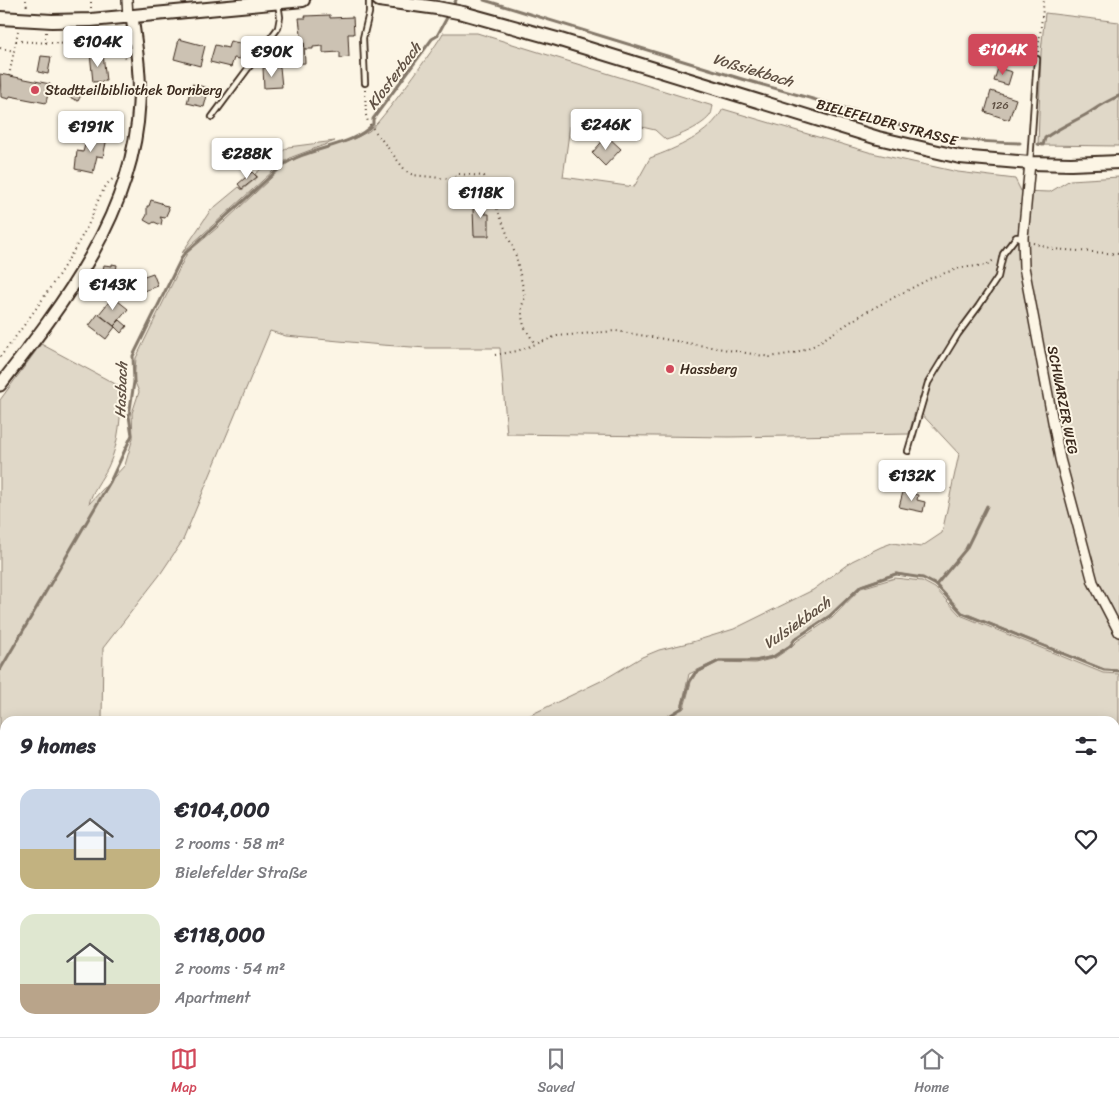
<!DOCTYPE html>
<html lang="en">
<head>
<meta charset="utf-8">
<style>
	body { margin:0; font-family:Sriracha,sans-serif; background:#f2f2f3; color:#2b2b33; height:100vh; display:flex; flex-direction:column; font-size:19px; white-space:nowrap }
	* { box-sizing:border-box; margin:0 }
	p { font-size:16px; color:#7c7c81 }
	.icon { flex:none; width:28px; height:28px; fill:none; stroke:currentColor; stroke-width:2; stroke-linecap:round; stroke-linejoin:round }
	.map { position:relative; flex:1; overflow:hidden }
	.drawer { position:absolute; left:0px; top:716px; width:1120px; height:321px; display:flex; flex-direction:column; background:#fff; border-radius:15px 15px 0 0; box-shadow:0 2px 12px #0003 }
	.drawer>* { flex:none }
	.price { position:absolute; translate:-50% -42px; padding:0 11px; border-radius:5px; background:#fff; color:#222; font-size:16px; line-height:32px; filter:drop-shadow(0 1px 2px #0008) }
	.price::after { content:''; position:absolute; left:50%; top:30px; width:15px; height:11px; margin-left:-8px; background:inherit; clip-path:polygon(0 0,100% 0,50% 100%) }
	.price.selected { background:#d1495b; color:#fff }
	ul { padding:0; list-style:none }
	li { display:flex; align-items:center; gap:15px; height:125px; padding:0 20px }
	li span { display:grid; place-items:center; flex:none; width:140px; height:100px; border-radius:15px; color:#555 }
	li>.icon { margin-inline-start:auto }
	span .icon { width:60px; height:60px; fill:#fffc; stroke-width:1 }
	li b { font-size:21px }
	h2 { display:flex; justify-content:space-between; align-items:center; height:60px; padding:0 20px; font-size:21px }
	.tab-bar { display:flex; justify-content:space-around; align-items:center; height:70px; border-top:1px solid #e1e1e2; background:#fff; font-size:14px; color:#7c7c81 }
	.tab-bar a { display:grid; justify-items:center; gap:2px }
	.tab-bar .selected { color:#d1495b }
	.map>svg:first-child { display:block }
</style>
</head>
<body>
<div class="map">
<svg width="1119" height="1037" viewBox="0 0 1119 1037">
	<rect width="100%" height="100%" fill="#fcf5e5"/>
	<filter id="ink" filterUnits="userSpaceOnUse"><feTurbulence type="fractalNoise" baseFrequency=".02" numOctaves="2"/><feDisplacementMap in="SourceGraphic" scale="10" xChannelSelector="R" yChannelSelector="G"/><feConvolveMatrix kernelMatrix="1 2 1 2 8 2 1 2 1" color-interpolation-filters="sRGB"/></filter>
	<g filter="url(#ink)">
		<g fill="#e0d8c8" stroke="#8e8173">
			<polygon points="1045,13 1119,22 1119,146 1038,145 1041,52"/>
			<path d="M443,33H477L713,106C712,109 712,112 711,114C705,125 677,137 666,140L655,130L572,111L563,177L634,187L650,158C677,148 709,135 723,109L872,153L958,172L1015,179L1021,191L1050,192L1070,180L1119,177V670L1104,669L962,612L936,584L923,578L896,573L861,585L829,615L795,638L790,645L773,656L755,660H719L689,674L681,710L684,708L691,682L696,674L719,662L755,663L775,658L791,647L797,641L832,618L861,588L895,578L922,581L935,588L960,615L1103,673L1119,674V739L1115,738V721H518L605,679L642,657L659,650L692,642L734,629L813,590L852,561L881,547L892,543L921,547L942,533L959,454L916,408L909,434L729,437L507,434L500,348H427L382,345L286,336L270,331L183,540L159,576L103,648L102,721H5V820L0,819V400L41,344L121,387C121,414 120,442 108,467C102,479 92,491 89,504L125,465L133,438L132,413L139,392L134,380L136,358L187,253L224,222L286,164C311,148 343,147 369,131C378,126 438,44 443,33Z"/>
			<polygon points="335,141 292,157 282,163 182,253 210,211 239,187 242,190 258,177 255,174 288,147"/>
			<polygon points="1115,903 1119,904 1119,994 1115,994"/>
			<polygon points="457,1033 457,1032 634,1033 633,1037 457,1037"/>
		</g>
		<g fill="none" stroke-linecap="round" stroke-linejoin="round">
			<g stroke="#85796b" stroke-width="3">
				<path d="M484,0L742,79L887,120C928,138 976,142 1020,143"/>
				<polyline points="452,8 456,0"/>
				<path d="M1038,144L1043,145L1045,138C1058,128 1073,122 1087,114C1098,107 1107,101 1119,96"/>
				<polyline points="936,585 966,549 987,506"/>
				<path d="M0,670L110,482L132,435L129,416L134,382L133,356L183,255L283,165C308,147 353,147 373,124V119L432,39L437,36L449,14"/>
				<polyline points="661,721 682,708 690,680 695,673 719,661 755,661 773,657 790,646 795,639 830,616 861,586 896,574 923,578 936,585 962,613 1104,670 1119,671"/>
				<polyline points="0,730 5,731"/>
			</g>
		</g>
		<g fill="#ccc2b3" stroke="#3b2a1e">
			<polygon points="330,15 330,18 353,17 354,34 348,34 349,57 340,58 340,52 323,53 323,46 313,47 313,49 305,49 304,43 302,43 299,18 306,18 305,16"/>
			<polygon points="112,37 114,53 97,55 95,39"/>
			<polygon points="95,39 96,49 82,50 81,41"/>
			<polygon points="179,39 205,46 200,66 174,59"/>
			<polygon points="230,41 244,44 240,59 234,58 231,67 210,62 215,45 228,48"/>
			<polygon points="290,43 304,43 305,63 290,64"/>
			<polygon points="96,52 97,55 103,54 106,81 93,82 90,53"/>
			<polygon points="41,56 51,57 48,74 38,72"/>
			<polygon points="280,67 282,87 264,88 263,68"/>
			<polygon points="998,68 1012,72 1008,85 994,81"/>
			<polygon points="0,74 50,84 46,103 10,96 9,99 1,97"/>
			<polygon points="192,84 209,88 204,107 187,103"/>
			<polygon points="73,89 82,93 78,101 69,97"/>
			<polygon points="991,91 1016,99 1009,120 985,112"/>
			<polygon points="84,116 105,121 102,137 81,133"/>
			<polygon points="88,134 107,138 103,157 97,156 93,173 75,169 77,151 83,152"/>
			<polygon points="607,136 621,149 605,166 592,153"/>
			<polygon points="252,172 257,177 242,189 238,184"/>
			<polygon points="477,197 485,197 485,214 489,214 489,236 474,236 473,209 477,209"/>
			<polygon points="151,200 161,203 163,205 168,206 169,209 165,218 160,217 162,220 161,225 154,222 151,224 144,220 147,215 147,206 149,206"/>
			<polygon points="112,264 117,265 115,277 102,275 104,265 112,266"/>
			<polygon points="153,273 158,286 138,293 133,280"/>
			<polygon points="113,297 128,309 114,326 99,314"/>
			<polygon points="98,314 115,327 106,339 89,326"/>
			<polygon points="120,320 127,326 121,333 114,326"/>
			<polygon points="903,492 918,495 917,500 925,502 923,512 899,507"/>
		</g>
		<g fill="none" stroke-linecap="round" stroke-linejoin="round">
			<defs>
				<g id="service">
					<polyline points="365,83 363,38 369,13 369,0"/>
					<polyline points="212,117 278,28 280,17 278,3"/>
					<polyline points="1030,162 1037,59"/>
					<polyline points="908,451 928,383 958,334 978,307 998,277 1003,254 1016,237 1023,237"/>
				</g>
				<g id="minor">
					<polyline points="127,0 128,17"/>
					<polyline points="1030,163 1023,237 1024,267 1060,459 1093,582 1119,632"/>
				</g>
				<path id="tertiary" d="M0,385C64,303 134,213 139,104C141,75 136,46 132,17"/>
				<g id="secondary">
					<polyline points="379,0 437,8 463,13 557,39 878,138 960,157 1030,163 1071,164 1119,162"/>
					<polyline points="0,18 52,21 91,20 303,0"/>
				</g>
			</defs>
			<use href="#service" stroke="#3b2a1e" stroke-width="8"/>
			<use href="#minor" stroke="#3b2a1e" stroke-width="12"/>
			<use href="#tertiary" stroke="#3b2a1e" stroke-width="15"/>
			<use href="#secondary" stroke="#3b2a1e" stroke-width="16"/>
			<g stroke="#3b2a1e" stroke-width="2" stroke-dasharray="1 4" stroke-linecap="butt">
				<polyline points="26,0 27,8"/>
				<polyline points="91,8 91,0"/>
				<polyline points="113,30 121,40 126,59"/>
				<polyline points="16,41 68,44"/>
				<polyline points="46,43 46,31"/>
				<polyline points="0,48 14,51"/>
				<polyline points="1038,52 1044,0"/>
				<polyline points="9,76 18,31"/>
				<polyline points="365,90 366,115 368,122 405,170 413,175 460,180 460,194"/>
				<polyline points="451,180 459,174 484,176 516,256 525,297 522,306 522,317 524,326 535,344"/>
				<polyline points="1033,243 1053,249 1119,254"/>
				<polyline points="495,355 517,351 557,336 616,331 770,357 794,353 813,346 866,312 933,277 960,268 986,265 994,260"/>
				<path d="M0,357C32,316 61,274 86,229C94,215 100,187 113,179"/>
			</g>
			<use href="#service" stroke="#fcf5e5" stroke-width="4.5"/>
			<use href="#minor" stroke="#fcf5e5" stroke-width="9"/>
			<use href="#tertiary" stroke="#fcf5e5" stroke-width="11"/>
			<use href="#secondary" stroke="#fcf5e5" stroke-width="12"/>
		</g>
	</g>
	<g fill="#d1495b" stroke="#fcf5e5" stroke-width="2">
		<circle cx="35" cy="90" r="5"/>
		<circle cx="670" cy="369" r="5"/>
	</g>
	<g text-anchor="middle" stroke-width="4" stroke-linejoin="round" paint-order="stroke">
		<g font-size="11" fill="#5f5043">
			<text x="1000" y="109">126</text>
		</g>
		<g font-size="14" fill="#3b2a1e" stroke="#fcf5e5" text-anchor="start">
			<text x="45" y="95">Stadtteilbibliothek Dornberg</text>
			<text x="680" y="374">Hassberg</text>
		</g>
		<g font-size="14" fill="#3b2a1e" stroke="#fcf5e5">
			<text transform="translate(887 122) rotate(15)" y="5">BIELEFELDER STRASSE</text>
			<text transform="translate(1063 400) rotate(79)" y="5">SCHWARZER WEG</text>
		</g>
		<g font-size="15" font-style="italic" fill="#605144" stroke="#fcf5e5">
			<text transform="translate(753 70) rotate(17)" y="5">Voßsiekbach</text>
			<text transform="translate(394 76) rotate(-53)" y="5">Klosterbach</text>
			<text transform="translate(121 390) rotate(-88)" y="5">Hasbach</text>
			<text transform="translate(797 623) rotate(-35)" y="5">Vulsiekbach</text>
		</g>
	</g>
</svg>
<b class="price" style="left:98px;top:68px">€104K</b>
<b class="price selected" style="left:1003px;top:76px">€104K</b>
<b class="price" style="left:272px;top:78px">€90K</b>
<b class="price" style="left:606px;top:151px">€246K</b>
<b class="price" style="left:91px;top:153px">€191K</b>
<b class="price" style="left:247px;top:180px">€288K</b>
<b class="price" style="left:481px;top:219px">€118K</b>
<b class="price" style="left:113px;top:311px">€143K</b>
<b class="price" style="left:912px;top:502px">€132K</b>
<section class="drawer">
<h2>9 homes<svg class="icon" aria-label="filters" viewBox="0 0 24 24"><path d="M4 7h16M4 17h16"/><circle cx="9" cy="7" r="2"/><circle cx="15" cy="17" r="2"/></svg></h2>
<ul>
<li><span style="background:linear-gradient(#c9d6e8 60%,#c2b280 0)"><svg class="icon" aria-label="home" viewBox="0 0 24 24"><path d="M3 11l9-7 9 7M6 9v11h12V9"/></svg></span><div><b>€104,000</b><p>2 rooms · 58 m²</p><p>Bielefelder Straße</p></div><svg class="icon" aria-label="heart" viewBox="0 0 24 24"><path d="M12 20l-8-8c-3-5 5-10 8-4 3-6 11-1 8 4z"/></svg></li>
<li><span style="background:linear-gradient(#dfe7d0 70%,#b9a48a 0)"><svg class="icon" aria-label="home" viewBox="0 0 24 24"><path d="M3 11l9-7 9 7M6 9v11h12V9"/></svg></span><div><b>€118,000</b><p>2 rooms · 54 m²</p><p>Apartment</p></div><svg class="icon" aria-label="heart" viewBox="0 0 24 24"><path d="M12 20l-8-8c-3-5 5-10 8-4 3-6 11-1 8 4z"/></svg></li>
</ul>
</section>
</div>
<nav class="tab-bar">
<a class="selected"><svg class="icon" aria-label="map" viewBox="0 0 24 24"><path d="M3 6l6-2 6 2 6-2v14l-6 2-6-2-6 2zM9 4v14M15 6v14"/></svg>Map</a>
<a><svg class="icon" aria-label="saved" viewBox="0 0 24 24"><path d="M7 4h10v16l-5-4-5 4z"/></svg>Saved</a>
<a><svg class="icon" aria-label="home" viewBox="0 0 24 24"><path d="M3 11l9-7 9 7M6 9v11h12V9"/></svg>Home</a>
</nav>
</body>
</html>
